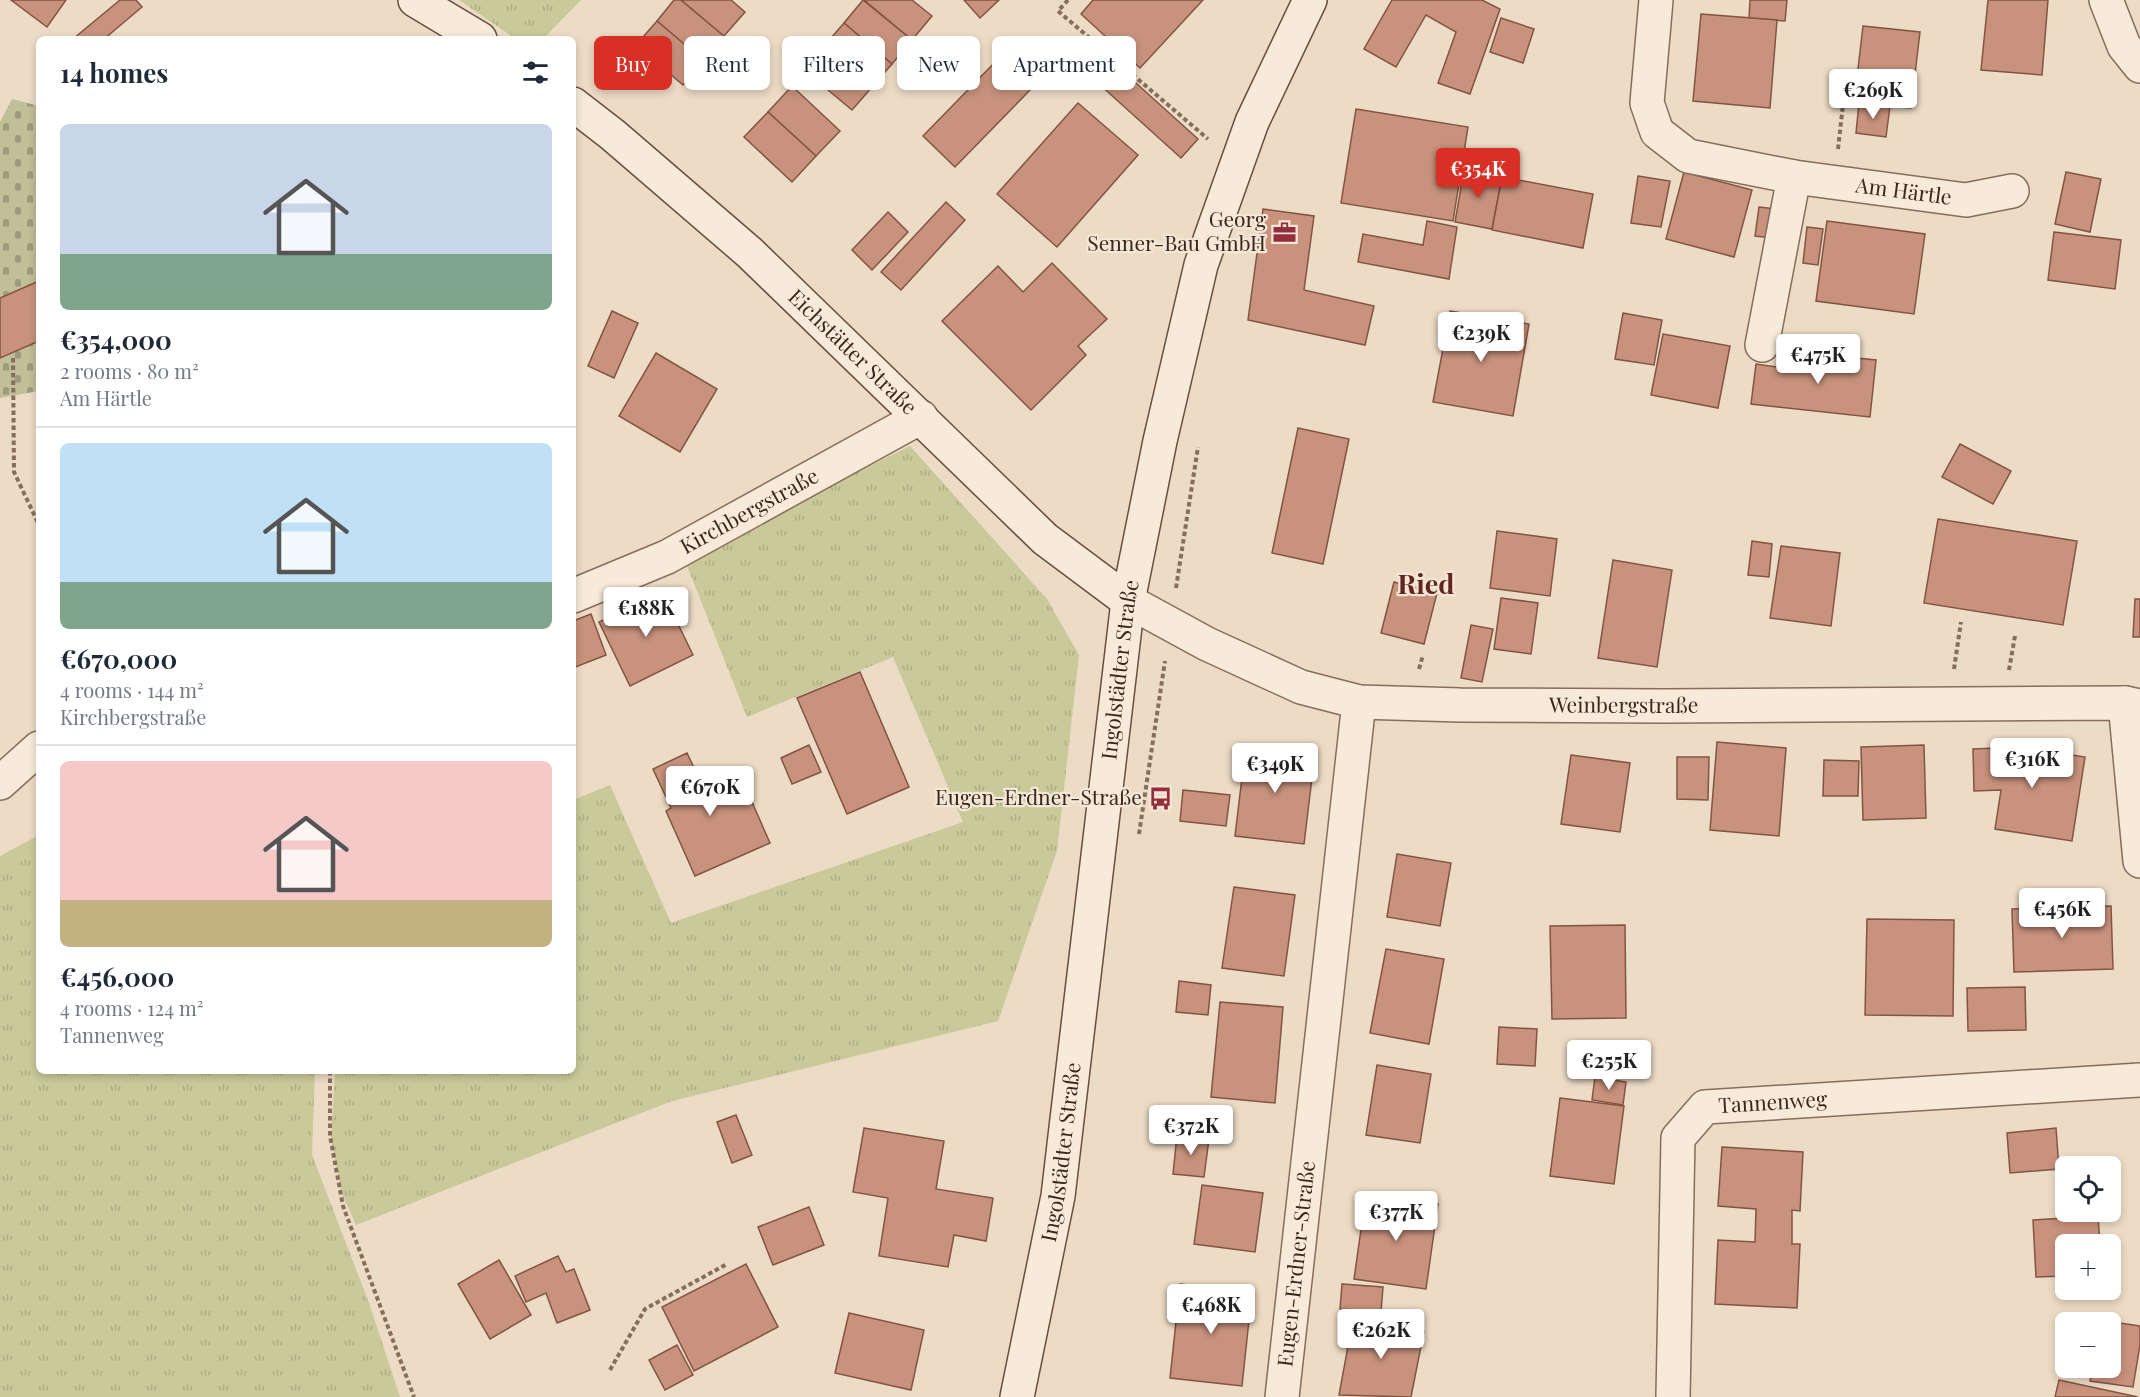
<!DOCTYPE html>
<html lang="en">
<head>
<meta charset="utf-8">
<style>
	body { margin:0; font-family:"Playfair Display",serif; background:#f2f2f3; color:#1f2937; height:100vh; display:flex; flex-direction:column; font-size:22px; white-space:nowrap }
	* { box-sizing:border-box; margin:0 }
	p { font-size:20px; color:#747a83 }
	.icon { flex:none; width:33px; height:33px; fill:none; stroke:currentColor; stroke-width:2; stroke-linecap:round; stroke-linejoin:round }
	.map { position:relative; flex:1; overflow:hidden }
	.sheet { position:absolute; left:36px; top:36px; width:540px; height:1038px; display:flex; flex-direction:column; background:#fff; border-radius:9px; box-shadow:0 3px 9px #0003 }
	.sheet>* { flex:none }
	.top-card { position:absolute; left:594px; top:36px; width:570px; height:54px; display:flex; gap:12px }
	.tools { position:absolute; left:2055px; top:1156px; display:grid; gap:12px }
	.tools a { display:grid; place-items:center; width:66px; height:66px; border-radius:9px; background:#fff; box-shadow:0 3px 9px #0003; font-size:30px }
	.price { position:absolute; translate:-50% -51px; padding:0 14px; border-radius:6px; background:#fff; color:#222; font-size:20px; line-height:39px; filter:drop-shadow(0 2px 3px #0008) }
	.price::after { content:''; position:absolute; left:50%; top:36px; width:18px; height:14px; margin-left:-9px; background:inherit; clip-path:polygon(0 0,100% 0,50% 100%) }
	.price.on { background:#d93025; color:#fff }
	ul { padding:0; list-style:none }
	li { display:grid; align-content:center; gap:12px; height:318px; padding:0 24px }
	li+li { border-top:2px solid #e0e1e3 }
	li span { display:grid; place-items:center; height:186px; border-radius:9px; color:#555 }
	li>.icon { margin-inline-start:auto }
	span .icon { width:108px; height:108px; fill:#fffc; stroke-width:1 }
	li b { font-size:26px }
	h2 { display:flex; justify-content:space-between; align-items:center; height:72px; padding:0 24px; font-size:26px }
	.pill { padding:0 21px; border-radius:9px; background:#fff; box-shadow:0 3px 9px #0003; font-size:21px; line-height:54px }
	.pill.on { background:#d93025; color:#fff }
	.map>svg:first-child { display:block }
</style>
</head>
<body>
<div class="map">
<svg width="2140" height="1397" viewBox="0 0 2140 1397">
	<defs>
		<pattern id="grass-tufts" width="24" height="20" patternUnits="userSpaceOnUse" patternTransform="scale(1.5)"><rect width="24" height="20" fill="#cac99a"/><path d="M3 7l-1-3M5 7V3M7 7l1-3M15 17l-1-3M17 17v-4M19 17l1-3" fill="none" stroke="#aead84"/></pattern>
		<pattern id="cemetery-stones" width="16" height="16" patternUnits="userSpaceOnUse" patternTransform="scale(1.5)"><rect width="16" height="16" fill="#bfbf98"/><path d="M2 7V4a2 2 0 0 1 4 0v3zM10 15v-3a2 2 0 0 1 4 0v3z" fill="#9c9b7b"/></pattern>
	</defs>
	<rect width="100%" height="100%" fill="#ecdbc5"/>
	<g fill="url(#grass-tufts)">
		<polygon points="459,0 581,0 543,39 516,39"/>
		<polygon points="910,446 1047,599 1079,655 1057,851 998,1021 672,1101 356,1225 342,1194 331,1140 335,1071 573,1071 573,800 610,785 671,923 963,822 893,657 747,717 684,558"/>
		<polygon points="39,835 39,1071 315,1071 312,1155 369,1303 400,1397 0,1397 0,856"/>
	</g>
	<g fill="url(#cemetery-stones)">
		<polygon points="12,99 39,106 39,281 0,298 0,122"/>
		<polygon points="39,341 39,391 0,398 0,358"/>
	</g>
	<g fill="#c8927d" stroke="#845443" stroke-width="1.5">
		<polygon points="11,0 66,0 47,27"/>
		<polygon points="120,0 136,0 142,7 104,39 73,39"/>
		<polygon points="674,0 681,0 724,36 704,61 657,21"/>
		<polygon points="681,0 731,0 745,12 724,36"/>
		<polygon points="863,0 912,40 892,64 844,23"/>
		<polygon points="864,0 912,0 932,16 912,40"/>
		<polygon points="964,0 999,0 980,18"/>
		<polygon points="1093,0 1203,0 1140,68 1081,14"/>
		<polygon points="1392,0 1482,0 1500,9 1470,94 1438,83 1456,32 1426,15 1396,67 1364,49"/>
		<polygon points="1750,0 1787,0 1785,21 1749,18"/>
		<polygon points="1988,0 2048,0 2042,75 1981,70"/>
		<polygon points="1701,14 1777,20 1770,108 1693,101"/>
		<polygon points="1501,18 1534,29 1523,63 1490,52"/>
		<polygon points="657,21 704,61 683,85 636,45"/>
		<polygon points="844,23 892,64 872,87 824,46"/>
		<polygon points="1863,26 1920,32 1911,108 1854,103"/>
		<polygon points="824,46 872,87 852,110 804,70"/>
		<polygon points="1095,46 1198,139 1181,158 1078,65"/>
		<polygon points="998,59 1030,90 955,167 923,136"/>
		<polygon points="792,86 840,131 816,156 768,112"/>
		<polygon points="1078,103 1138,155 1057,247 997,194"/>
		<polygon points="1859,103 1890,106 1886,137 1856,133"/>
		<polygon points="1356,109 1468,127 1453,221 1341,203"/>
		<polygon points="768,112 816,156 792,182 744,137"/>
		<polygon points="1464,170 1502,177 1492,229 1455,222"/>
		<polygon points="1684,172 1752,190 1734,257 1666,239"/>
		<polygon points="2066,172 2101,179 2090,232 2055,224"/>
		<polygon points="1638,176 1670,181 1661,227 1631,223"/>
		<polygon points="1502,177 1593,194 1583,248 1492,230"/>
		<polygon points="946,202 965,220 901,290 881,272"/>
		<polygon points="1759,207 1776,209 1772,238 1755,236"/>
		<polygon points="1263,209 1314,216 1304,290 1374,306 1365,345 1248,320"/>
		<polygon points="888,212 908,232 872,270 852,250"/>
		<polygon points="1427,221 1457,227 1449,279 1358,262 1363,234 1423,245"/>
		<polygon points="1827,221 1925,234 1914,314 1816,301"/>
		<polygon points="1807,227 1823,229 1818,265 1803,263"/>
		<polygon points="2054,232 2121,240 2115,289 2048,280"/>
		<polygon points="1052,263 1107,319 1078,346 1086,355 1031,410 942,321 998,266 1023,292"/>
		<polygon points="39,281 39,341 0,358 0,298"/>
		<polygon points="612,311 638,323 614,378 588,366"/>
		<polygon points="1450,311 1529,324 1513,416 1433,402"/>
		<polygon points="1623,313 1662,320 1654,365 1615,359"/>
		<polygon points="1663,334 1730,346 1718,408 1651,395"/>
		<polygon points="1799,352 1876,360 1870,417 1751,404 1756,364 1798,370"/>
		<polygon points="656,353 717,389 680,452 619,416"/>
		<polygon points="1298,428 1349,439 1323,564 1272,553"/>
		<polygon points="1960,444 2011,471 1993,504 1942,477"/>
		<polygon points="1938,519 2077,541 2063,625 1924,603"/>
		<polygon points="1497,531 1557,539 1550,596 1490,588"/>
		<polygon points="1752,541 1772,544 1769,577 1748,575"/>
		<polygon points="1781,546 1840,553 1831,626 1770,618"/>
		<polygon points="1613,560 1672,570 1657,667 1598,658"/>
		<polygon points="1394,582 1437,593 1424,644 1381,633"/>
		<polygon points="662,591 693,655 630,686 599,622"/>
		<polygon points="1501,598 1538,603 1531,654 1494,649"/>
		<polygon points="2135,599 2140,599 2140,637 2133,637"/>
		<polygon points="591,614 606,655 573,668 573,621"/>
		<polygon points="1471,625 1493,629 1482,682 1461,678"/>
		<polygon points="860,672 909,787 847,814 797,698"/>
		<polygon points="1717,742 1786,748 1779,836 1710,830"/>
		<polygon points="1246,744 1315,753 1304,844 1235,836"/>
		<polygon points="809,745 821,772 792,784 781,758"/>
		<polygon points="1924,745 1926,818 1863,820 1861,747"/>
		<polygon points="2022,747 2085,757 2072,841 1995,829 2001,790 1974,791 1973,749"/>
		<polygon points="687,753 706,793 741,777 770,843 695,876 666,811 671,808 653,769"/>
		<polygon points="1571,755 1630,763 1620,832 1561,824"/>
		<polygon points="1677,757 1709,757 1708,800 1677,799"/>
		<polygon points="1824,760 1859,761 1858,796 1823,796"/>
		<polygon points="1183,790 1230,795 1226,826 1180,821"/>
		<polygon points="1397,854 1451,863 1440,926 1387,917"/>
		<polygon points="1234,887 1295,895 1284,976 1222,968"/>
		<polygon points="2111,906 2113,969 2014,972 2012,909"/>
		<polygon points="1867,919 1954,920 1953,1016 1865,1015"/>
		<polygon points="1625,925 1626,1018 1552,1019 1550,926"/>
		<polygon points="1386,949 1444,959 1429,1044 1370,1033"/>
		<polygon points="1179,981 1211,985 1208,1015 1176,1012"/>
		<polygon points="2025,987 2026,1030 1968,1031 1967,988"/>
		<polygon points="1220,1002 1283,1007 1275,1103 1211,1097"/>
		<polygon points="1499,1027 1537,1029 1535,1066 1497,1064"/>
		<polygon points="1377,1065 1431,1074 1420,1143 1366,1135"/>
		<polygon points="1595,1077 1626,1082 1623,1105 1592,1100"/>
		<polygon points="1560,1098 1624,1106 1614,1184 1550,1176"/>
		<polygon points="736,1115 752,1155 732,1163 717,1122"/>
		<polygon points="864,1128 944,1141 936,1189 993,1198 986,1241 954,1235 948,1267 879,1256 888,1198 853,1192"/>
		<polygon points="2056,1128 2059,1169 2010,1173 2007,1133"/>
		<polygon points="1177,1135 1209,1139 1204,1177 1173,1174"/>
		<polygon points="1722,1147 1803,1152 1800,1211 1792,1210 1792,1244 1800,1244 1797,1308 1715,1304 1718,1240 1755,1242 1756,1209 1718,1206"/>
		<polygon points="1202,1185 1263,1193 1255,1252 1194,1244"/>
		<polygon points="1366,1194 1438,1204 1426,1289 1354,1279"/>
		<polygon points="809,1207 824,1245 773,1265 758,1227"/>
		<polygon points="2098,1216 2100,1245 2066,1245 2066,1276 2036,1277 2033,1220"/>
		<polygon points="558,1256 566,1272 574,1269 590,1310 557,1323 546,1293 526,1302 515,1276"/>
		<polygon points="499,1260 531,1315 490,1339 458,1284"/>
		<polygon points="746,1264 778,1327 694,1371 662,1307"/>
		<polygon points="1180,1284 1252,1292 1242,1386 1170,1378"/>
		<polygon points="1342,1284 1383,1287 1381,1312 1340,1309"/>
		<polygon points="849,1313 924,1330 911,1390 835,1373"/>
		<polygon points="1353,1319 1424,1331 1411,1397 1339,1395"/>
		<polygon points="2100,1320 2140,1326 2140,1345 2133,1387 2090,1381 2092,1368 2110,1368 2110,1323 2099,1323"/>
		<polygon points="677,1345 693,1375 665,1390 649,1360"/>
		<polygon points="2059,1380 2138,1397 2055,1397"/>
	</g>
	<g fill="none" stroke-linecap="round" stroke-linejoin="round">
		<defs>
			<g id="street">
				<path id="s1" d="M1656,0L1647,103L1657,132L1688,156L1794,177L1966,200L2012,191"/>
				<polyline points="2106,0 2124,46 2140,66"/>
				<polyline points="1762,345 1794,177"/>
				<path id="s2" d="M573,596L667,557L921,417"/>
				<path id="s3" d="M1128,601L1207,644L1301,687L1359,702L1460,705L1663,706L2125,703L2140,706"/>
				<polyline points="2125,703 2140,861"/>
				<polyline points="0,783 39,748"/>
				<path id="s4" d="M1282,1397L1359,702"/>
				<path id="s5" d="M1673,1397L1678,1138L1705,1107L2140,1080"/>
			</g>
			<g id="secondary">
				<polyline points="415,0 480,39"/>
				<path id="s6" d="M573,104L613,135L750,253L1045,539L1128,601"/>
				<path id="s7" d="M1017,1397L1058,1196L1128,601L1160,441L1201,265L1252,122L1310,0"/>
			</g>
		</defs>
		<use href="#street" stroke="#866d5c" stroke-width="36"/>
		<use href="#secondary" stroke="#684e3f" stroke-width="36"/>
		<g stroke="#866d5c" stroke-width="4" stroke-dasharray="4.5 3" stroke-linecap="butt">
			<polyline points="1068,0 1058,11 1208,139"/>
			<polyline points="1838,149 1846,78"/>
			<polyline points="13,358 14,472 39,525"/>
			<polyline points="1176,588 1198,447"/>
			<polyline points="1419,669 1423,655"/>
			<polyline points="1954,669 1961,622"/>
			<polyline points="2009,670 2015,636"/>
			<polyline points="1139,834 1165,661"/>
			<polyline points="330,1071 330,1136 343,1206 414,1397"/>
			<polyline points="610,1370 645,1309 727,1264"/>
		</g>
		<use href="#street" stroke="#f7ead8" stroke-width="33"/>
		<use href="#secondary" stroke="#f7ead8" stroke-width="33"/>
	</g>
	<defs>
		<symbol id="office-bare" viewBox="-9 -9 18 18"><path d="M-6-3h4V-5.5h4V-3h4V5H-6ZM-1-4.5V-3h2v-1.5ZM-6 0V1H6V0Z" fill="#932f3d" stroke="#f4e7d5" stroke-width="2.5" paint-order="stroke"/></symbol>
		<symbol id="bus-bare" viewBox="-9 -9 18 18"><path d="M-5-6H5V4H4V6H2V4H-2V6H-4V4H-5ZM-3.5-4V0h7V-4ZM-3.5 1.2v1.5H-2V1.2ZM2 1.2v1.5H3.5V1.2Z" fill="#932f3d" stroke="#f4e7d5" stroke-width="2.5" paint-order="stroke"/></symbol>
	</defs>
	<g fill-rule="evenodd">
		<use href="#office-bare" x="1268" y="216" width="33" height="33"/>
		<use href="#bus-bare" x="1144" y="782" width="33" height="33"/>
	</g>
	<g text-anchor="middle" stroke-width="4.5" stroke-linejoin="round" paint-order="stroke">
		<g font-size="21" fill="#37281f" stroke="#f4e7d5">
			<text dy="7" stroke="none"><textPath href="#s1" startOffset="392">Am Härtle</textPath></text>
			<text dy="7" stroke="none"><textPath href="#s6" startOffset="374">Eichstätter Straße</textPath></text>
			<text dy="7" stroke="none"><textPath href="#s2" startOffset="196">Kirchbergstraße</textPath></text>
			<text dy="7" stroke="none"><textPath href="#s7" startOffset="735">Ingolstädter Straße</textPath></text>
			<text dy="7" stroke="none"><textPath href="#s3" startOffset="518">Weinbergstraße</textPath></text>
			<text dy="7" stroke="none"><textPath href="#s5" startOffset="368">Tannenweg</textPath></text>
			<text dy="7" stroke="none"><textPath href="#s7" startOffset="249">Ingolstädter Straße</textPath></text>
			<text dy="7" stroke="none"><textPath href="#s4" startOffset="134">Eugen-Erdner-Straße</textPath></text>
		</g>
		<g font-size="21" fill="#37281f" stroke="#f4e7d5" text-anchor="end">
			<text x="1266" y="227">Georg<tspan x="1266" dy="24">Senner-Bau GmbH</tspan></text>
			<text x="1142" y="805">Eugen-Erdner-Straße</text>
		</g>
		<g font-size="27" font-weight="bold" fill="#622621" stroke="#f4e7d5">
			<text x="1426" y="594">Ried</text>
		</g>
	</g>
</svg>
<div class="tools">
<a><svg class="icon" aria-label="locate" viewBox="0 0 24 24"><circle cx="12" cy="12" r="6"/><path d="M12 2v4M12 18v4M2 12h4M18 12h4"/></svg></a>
<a>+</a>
<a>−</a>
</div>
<b class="price" style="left:1873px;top:120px">€269K</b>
<b class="price on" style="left:1478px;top:199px">€354K</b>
<b class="price" style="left:1481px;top:363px">€239K</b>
<b class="price" style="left:1818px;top:385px">€475K</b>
<b class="price" style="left:646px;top:638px">€188K</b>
<b class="price" style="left:2032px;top:789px">€316K</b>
<b class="price" style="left:1275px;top:794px">€349K</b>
<b class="price" style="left:710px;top:817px">€670K</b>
<b class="price" style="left:2062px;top:939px">€456K</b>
<b class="price" style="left:1609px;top:1091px">€255K</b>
<b class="price" style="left:1191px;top:1156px">€372K</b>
<b class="price" style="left:1396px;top:1242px">€377K</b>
<b class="price" style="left:1211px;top:1335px">€468K</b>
<b class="price" style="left:1381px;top:1360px">€262K</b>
<div class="top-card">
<a class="pill on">Buy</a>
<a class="pill">Rent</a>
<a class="pill">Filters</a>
<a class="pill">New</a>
<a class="pill">Apartment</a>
</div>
<section class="sheet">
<h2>14 homes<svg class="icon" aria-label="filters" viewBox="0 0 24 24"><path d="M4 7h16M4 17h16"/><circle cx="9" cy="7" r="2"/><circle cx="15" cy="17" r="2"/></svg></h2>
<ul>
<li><span style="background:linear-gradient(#c9d6e8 70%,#7fa58c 0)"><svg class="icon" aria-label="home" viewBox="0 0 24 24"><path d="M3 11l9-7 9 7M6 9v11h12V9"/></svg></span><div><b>€354,000</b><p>2 rooms · 80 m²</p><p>Am Härtle</p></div></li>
<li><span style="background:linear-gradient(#bfe0f5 75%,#7fa58c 0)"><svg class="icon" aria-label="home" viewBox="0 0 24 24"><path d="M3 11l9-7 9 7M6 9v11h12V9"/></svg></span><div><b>€670,000</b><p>4 rooms · 144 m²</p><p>Kirchbergstraße</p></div></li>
<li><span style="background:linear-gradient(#f6c9c9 75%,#c2b280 0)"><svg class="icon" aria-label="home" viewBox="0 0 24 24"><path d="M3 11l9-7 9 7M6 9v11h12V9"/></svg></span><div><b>€456,000</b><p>4 rooms · 124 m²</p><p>Tannenweg</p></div></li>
</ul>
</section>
</div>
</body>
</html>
